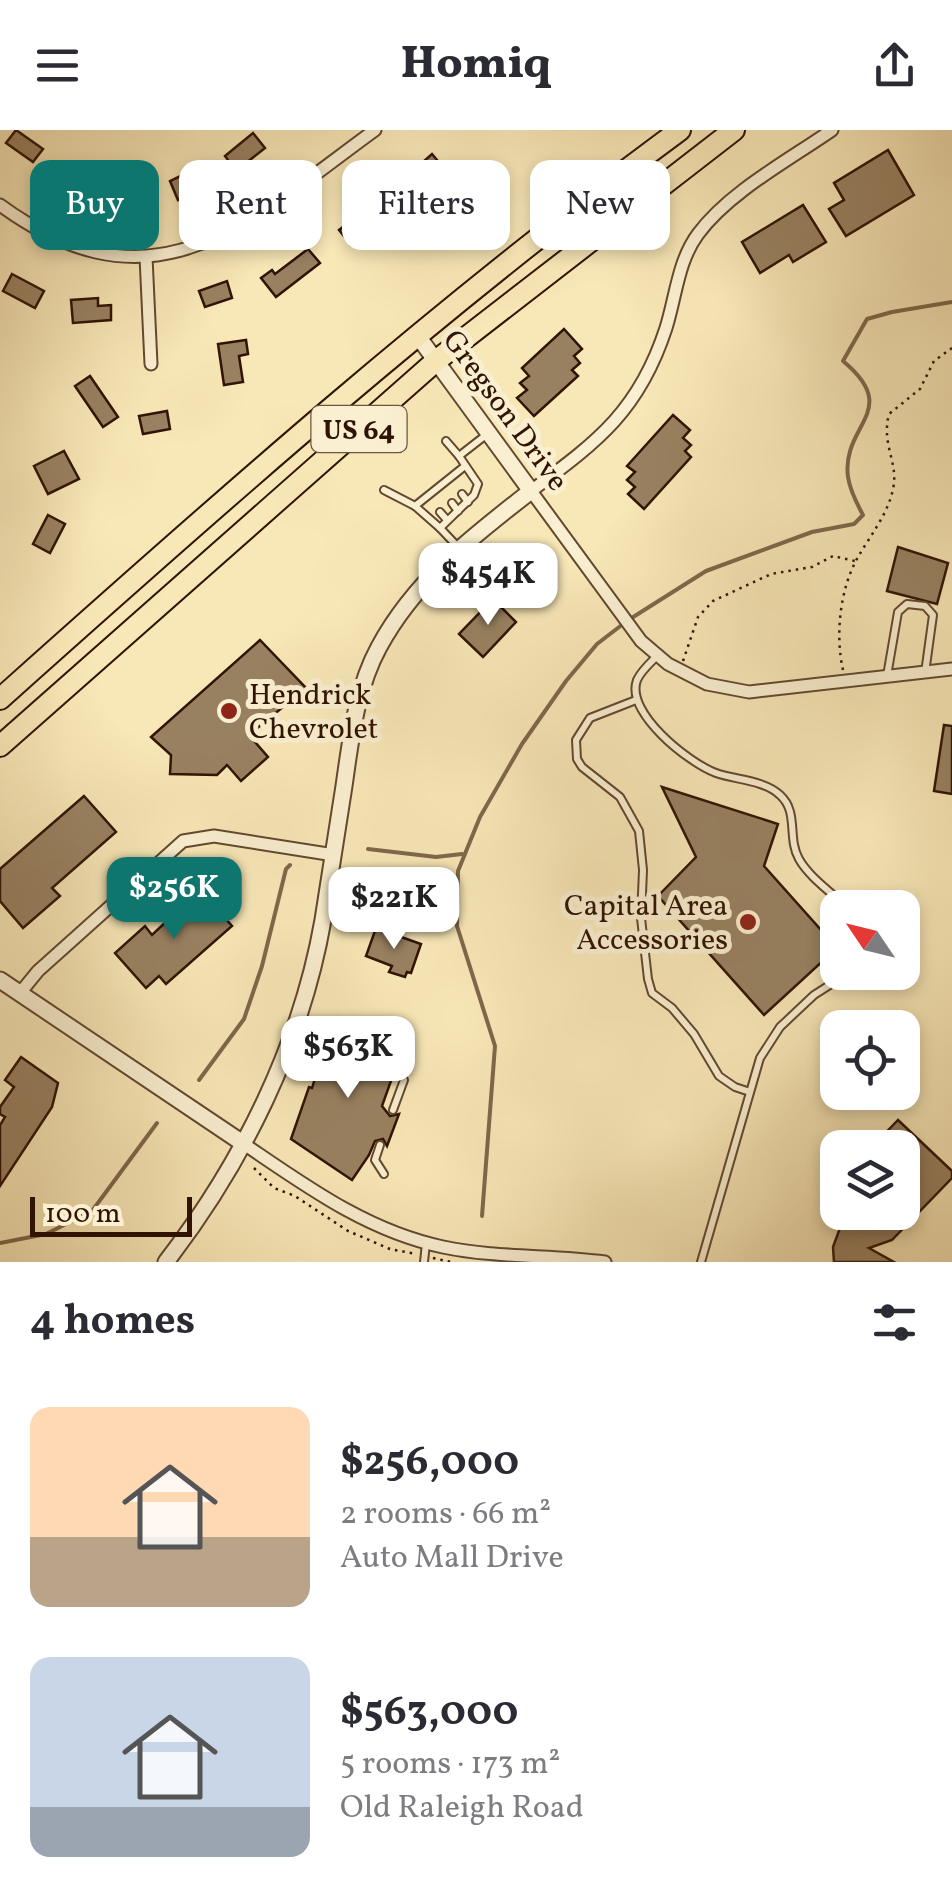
<!DOCTYPE html>
<html lang="en">
<head>
<meta charset="utf-8">
<style>
	body { margin:0; font-family:Vollkorn,serif; background:#f7f7f7; color:#2b2b33; height:100vh; display:flex; flex-direction:column; font-size:38px; white-space:nowrap }
	* { box-sizing:border-box; margin:0 }
	p { font-size:32px; color:#7c7c81 }
	.icon { flex:none; width:55px; height:55px; fill:none; stroke:currentColor; stroke-width:2; stroke-linecap:round; stroke-linejoin:round }
	.map { position:relative; height:1132px; overflow:hidden }
	.sheet { display:flex; flex-direction:column; background:#fff; flex:1 }
	.sheet>* { flex:none }
	.banner { position:absolute; left:30px; top:30px; width:892px; height:90px; display:flex; gap:20px }
	.needle { width:65px; rotate:305deg }
	.fabs { position:absolute; left:820px; top:760px; display:grid; gap:20px }
	.fabs a { display:grid; place-items:center; width:100px; height:100px; border-radius:20px; background:#fff; box-shadow:0 5px 15px #0003; font-size:50px }
	.scale { position:absolute; left:30px; bottom:25px; width:162px; box-sizing:border-box; padding-left:10px; border:5px solid #301303; border-top:0; font-size:28px; line-height:35px; white-space:nowrap; color:#301303; -webkit-text-stroke:8px #faefd0; paint-order:stroke }
	.price { position:absolute; translate:-50% -85px; padding:0 22px; border-radius:20px; background:#fff; color:#222; font-size:32px; line-height:65px; filter:drop-shadow(0 2px 5px #0008) }
	.price::after { content:''; position:absolute; left:50%; top:60px; width:30px; height:22px; margin-left:-15px; background:inherit; clip-path:polygon(0 0,100% 0,50% 100%) }
	.price.current { background:#0f766e; color:#fff }
	ul { padding:0; list-style:none }
	li { display:flex; align-items:center; gap:30px; height:250px; padding:0 30px }
	li span { display:grid; place-items:center; flex:none; width:280px; height:200px; border-radius:20px; color:#555 }
	li>.icon { margin-inline-start:auto }
	span .icon { width:120px; height:120px; fill:#fffc; stroke-width:1 }
	li b { font-size:42px }
	h2 { display:flex; justify-content:space-between; align-items:center; height:120px; padding:0 30px; font-size:42px }
	.pill { padding:0 35px; border-radius:20px; background:#fff; box-shadow:0 5px 15px #0003; font-size:35px; line-height:90px }
	.pill.current { background:#0f766e; color:#fff }
	header { display:flex; justify-content:space-between; align-items:center; height:130px; padding:0 30px; background:#fff; font-size:45px; font-weight:800 }
	.map>svg:first-child { display:block }
</style>
</head>
<body>
<header><svg class="icon" aria-label="menu" viewBox="0 0 24 24"><path d="M4 6h16M4 12h16M4 18h16"/></svg>Homiq<svg class="icon" aria-label="share" viewBox="0 0 24 24"><path d="M12 15V3M7 8l5-5 5 5M5 13v7h14v-7"/></svg></header>
<div class="map">
<svg width="952" height="1132" viewBox="0 0 952 1132">
	<rect width="100%" height="100%" fill="#f8e7b7"/>
	<filter id="stains"><feTurbulence type="fractalNoise" baseFrequency=".002" numOctaves="4"/><feColorMatrix values="0 0 0 0 .2 0 0 0 0 .09 0 0 0 0 .02 0 0 0 .5 -.17"/></filter>
	<radialGradient id="worn" r=".72"><stop offset=".6" stop-color="#630" stop-opacity="0"/><stop offset="1" stop-color="#630" stop-opacity=".3"/></radialGradient>
	<g fill="none" stroke-linecap="round" stroke-linejoin="round">
		<g stroke="#7f674a" stroke-width="4">
			<path d="M630,489L706,441L812,402L854,394L863,385C857,374 850,360 848,347C841,294 903,281 843,231L867,189L892,182L952,172"/>
			<polyline points="368,719 436,727 462,724"/>
			<polyline points="199,950 244,889 262,836 286,739 290,735"/>
			<polyline points="482,1086 495,916 457,796 458,741 480,687 522,614 566,551 597,514 623,494"/>
			<polyline points="0,1113 46,1104 92,1081 157,993"/>
		</g>
	</g>
	<g fill="#988161" stroke="#301303" stroke-width="2.5">
		<polygon points="16,0 43,19 33,32 6,13"/>
		<polygon points="253,3 265,18 236,41 225,26"/>
		<polygon points="888,20 914,65 846,106 829,79 844,70 834,53"/>
		<polygon points="432,24 448,43 441,49 446,55 428,71 423,66 415,72 392,46 406,33 413,41"/>
		<polygon points="65,38 96,55 88,69 57,53"/>
		<polygon points="195,39 204,59 178,70 170,51"/>
		<polygon points="122,54 150,58 147,80 113,75 115,59 121,60"/>
		<polygon points="803,75 826,112 793,132 789,125 760,143 742,112"/>
		<polygon points="364,81 376,95 351,115 339,100"/>
		<polygon points="308,119 320,133 276,167 261,148 272,140 275,144"/>
		<polygon points="12,144 44,161 35,178 3,161"/>
		<polygon points="227,151 232,168 205,177 199,161"/>
		<polygon points="98,168 98,176 111,175 111,190 73,193 71,170"/>
		<polygon points="564,199 582,219 574,226 580,233 572,240 578,246 534,286 517,268 527,260 520,253 529,246 522,238"/>
		<polygon points="246,210 248,224 239,226 243,252 224,255 218,214"/>
		<polygon points="90,246 118,287 103,297 75,256"/>
		<polygon points="167,281 170,299 143,304 139,286"/>
		<polygon points="673,285 690,300 683,308 691,315 685,321 691,327 644,379 628,364 635,357 627,350 635,342 627,336"/>
		<polygon points="64,321 79,349 48,364 34,336"/>
		<polygon points="48,385 65,394 50,423 33,414"/>
		<polygon points="898,417 948,433 937,474 887,461"/>
		<polygon points="493,469 516,492 483,527 459,504"/>
		<polygon points="260,510 306,558 249,605 268,627 241,651 227,635 217,645 170,644 171,625 151,607"/>
		<polygon points="944,595 952,596 952,664 934,661"/>
		<polygon points="662,657 778,694 764,736 837,818 764,885 658,766 696,727"/>
		<polygon points="84,666 116,702 52,758 60,766 23,798 0,771 0,739"/>
		<polygon points="200,760 232,796 166,854 159,846 146,858 115,823 145,796 152,805"/>
		<polygon points="376,798 421,814 411,843 407,842 405,847 389,842 392,836 366,826"/>
		<polygon points="333,890 348,895 346,900 402,920 382,976 390,986 399,984 387,1016 383,1009 375,1011 369,1025 352,1050 291,1009 309,957 312,958"/>
		<polygon points="21,927 58,953 52,977 0,1056 0,995 5,987 0,984 0,977 14,957 5,950"/>
		<polygon points="898,990 952,1041 952,1048 892,1110 869,1118 894,1132 834,1132 833,1117 840,1098 858,1082 902,1082 902,1018 871,1018"/>
	</g>
	<g fill="none" stroke-linecap="round" stroke-linejoin="round">
		<defs>
			<g id="service">
				<polyline points="446,311 459,326"/>
				<polyline points="384,360 415,376"/>
				<polyline points="462,364 468,372"/>
				<polyline points="452,373 458,381"/>
				<polyline points="440,382 447,390"/>
				<polyline points="440,398 415,376 465,336"/>
				<polyline points="458,417 440,398 474,365 478,354 459,326 486,305"/>
				<path d="M657,526C650,533 641,541 637,550C625,583 689,633 716,643C736,650 764,650 780,665C799,682 787,708 799,729C809,747 832,763 848,778"/>
				<polyline points="887,546 898,482 907,474 925,476 933,485 925,543"/>
				<polyline points="636,570 590,588 576,610 577,629 582,637 620,667 639,701 643,740 641,788 648,849 652,863 672,878 694,904 719,946 735,957 750,962"/>
				<polyline points="393,980 404,950"/>
				<polyline points="380,1015 375,1030 384,1044"/>
				<polyline points="424,1132 426,1113"/>
				<polyline points="701,1132 760,928 780,897 814,865 850,842"/>
			</g>
			<g id="minor">
				<path d="M832,0C789,30 729,62 698,104C678,131 676,166 666,198C639,281 598,311 531,361L641,511L668,534L707,554L749,562L952,539"/>
				<path d="M0,75C155,188 247,93 375,0"/>
				<polyline points="146,127 151,234"/>
				<polyline points="20,863 38,841 183,711 214,706 334,725"/>
				<path d="M244,1014C306,1056 367,1101 443,1117C496,1128 552,1125 605,1132"/>
			</g>
			<g id="tertiary">
				<polyline points="0,850 244,1014"/>
				<path d="M166,1132C243,1032 301,915 323,790C330,746 337,701 344,656C351,608 356,559 379,517C415,450 473,406 531,361L417,205"/>
			</g>
			<g id="trunk">
				<path d="M0,569C220,372 442,175 680,0"/>
				<polyline points="0,616 437,230 734,0"/>
			</g>
		</defs>
		<use href="#service" stroke="#624830" stroke-width="10"/>
		<use href="#minor" stroke="#624830" stroke-width="15"/>
		<use href="#tertiary" stroke="#624830" stroke-width="19"/>
		<use href="#trunk" stroke="#301303" stroke-width="24"/>
		<g stroke="#301303" stroke-width="2.5" stroke-dasharray="2.5 5" stroke-linecap="butt">
			<polyline points="683,531 698,487 713,471 771,444 812,437 833,426 855,431"/>
			<path d="M843,540C835,505 840,458 858,427C870,406 888,384 893,359C899,333 881,315 889,284L920,259L934,231L952,218"/>
			<polyline points="254,1038 274,1058 295,1066 348,1101 390,1119 416,1124"/>
			<polyline points="433,1128 451,1132"/>
		</g>
		<use href="#service" stroke="#faefd0" stroke-width="6"/>
		<use href="#minor" stroke="#faefd0" stroke-width="11"/>
		<use href="#tertiary" stroke="#faefd0" stroke-width="15"/>
		<use href="#trunk" stroke="#f8e7b7" stroke-width="20"/>
	</g>
	<g fill="#8f2418" stroke="#faefd0" stroke-width="4">
		<circle cx="229" cy="581" r="10"/>
		<circle cx="748" cy="792" r="10"/>
	</g>
	<g text-anchor="middle" stroke-width="10" stroke-linejoin="round" paint-order="stroke">
		<rect fill="#faefd0" stroke="#6d5540" stroke-width="2.5" x="311.5" y="276" width="95" height="46" rx="8"/>
		<g font-size="28" font-weight="bold" fill="#301303">
			<text x="359" y="309">US 64</text>
		</g>
		<g font-size="30" fill="#301303" stroke="#faefd0">
			<text transform="translate(506 280) rotate(54)" y="10">Gregson Drive</text>
		</g>
		<g font-size="30" fill="#301303" stroke="#faefd0" text-anchor="start">
			<text x="249" y="574">Hendrick<tspan x="249" dy="34">Chevrolet</tspan></text>
			<text x="728" y="785" text-anchor="end">Capital Area<tspan x="728" dy="34">Accessories</tspan></text>
		</g>
	</g>
	<rect width="100%" height="100%" filter="url(#stains)"/>
	<rect width="100%" height="100%" fill="url(#worn)"/>
</svg>
<div class="fabs">
<a><svg class="needle" viewBox="-14 -14 28 28"><path d="M0-13l5 13h-10z" fill="#e53935"/><path d="M0 13l5-13h-10z" fill="#7c7c81"/></svg></a>
<a><svg class="icon" aria-label="locate" viewBox="0 0 24 24"><circle cx="12" cy="12" r="6"/><path d="M12 2v4M12 18v4M2 12h4M18 12h4"/></svg></a>
<a><svg class="icon" aria-label="layers" viewBox="0 0 24 24"><path d="M12 4l9 5-9 5-9-5zM3 14l9 5 9-5"/></svg></a>
</div>
<div class="scale">100 m</div>
<b class="price" style="left:488px;top:498px">$454K</b>
<b class="price current" style="left:174px;top:812px">$256K</b>
<b class="price" style="left:394px;top:822px">$221K</b>
<b class="price" style="left:348px;top:971px">$563K</b>
<div class="banner">
<a class="pill current">Buy</a>
<a class="pill">Rent</a>
<a class="pill">Filters</a>
<a class="pill">New</a>
</div>
</div>
<section class="sheet">
<h2>4 homes<svg class="icon" aria-label="filters" viewBox="0 0 24 24"><path d="M4 7h16M4 17h16"/><circle cx="9" cy="7" r="2"/><circle cx="15" cy="17" r="2"/></svg></h2>
<ul>
<li><span style="background:linear-gradient(#ffd9b3 65%,#b9a48a 0)"><svg class="icon" aria-label="home" viewBox="0 0 24 24"><path d="M3 11l9-7 9 7M6 9v11h12V9"/></svg></span><div><b>$256,000</b><p>2 rooms · 66 m²</p><p>Auto Mall Drive</p></div></li>
<li><span style="background:linear-gradient(#c9d6e8 75%,#9aa5b1 0)"><svg class="icon" aria-label="home" viewBox="0 0 24 24"><path d="M3 11l9-7 9 7M6 9v11h12V9"/></svg></span><div><b>$563,000</b><p>5 rooms · 173 m²</p><p>Old Raleigh Road</p></div></li>
</ul>
</section>
</body>
</html>
